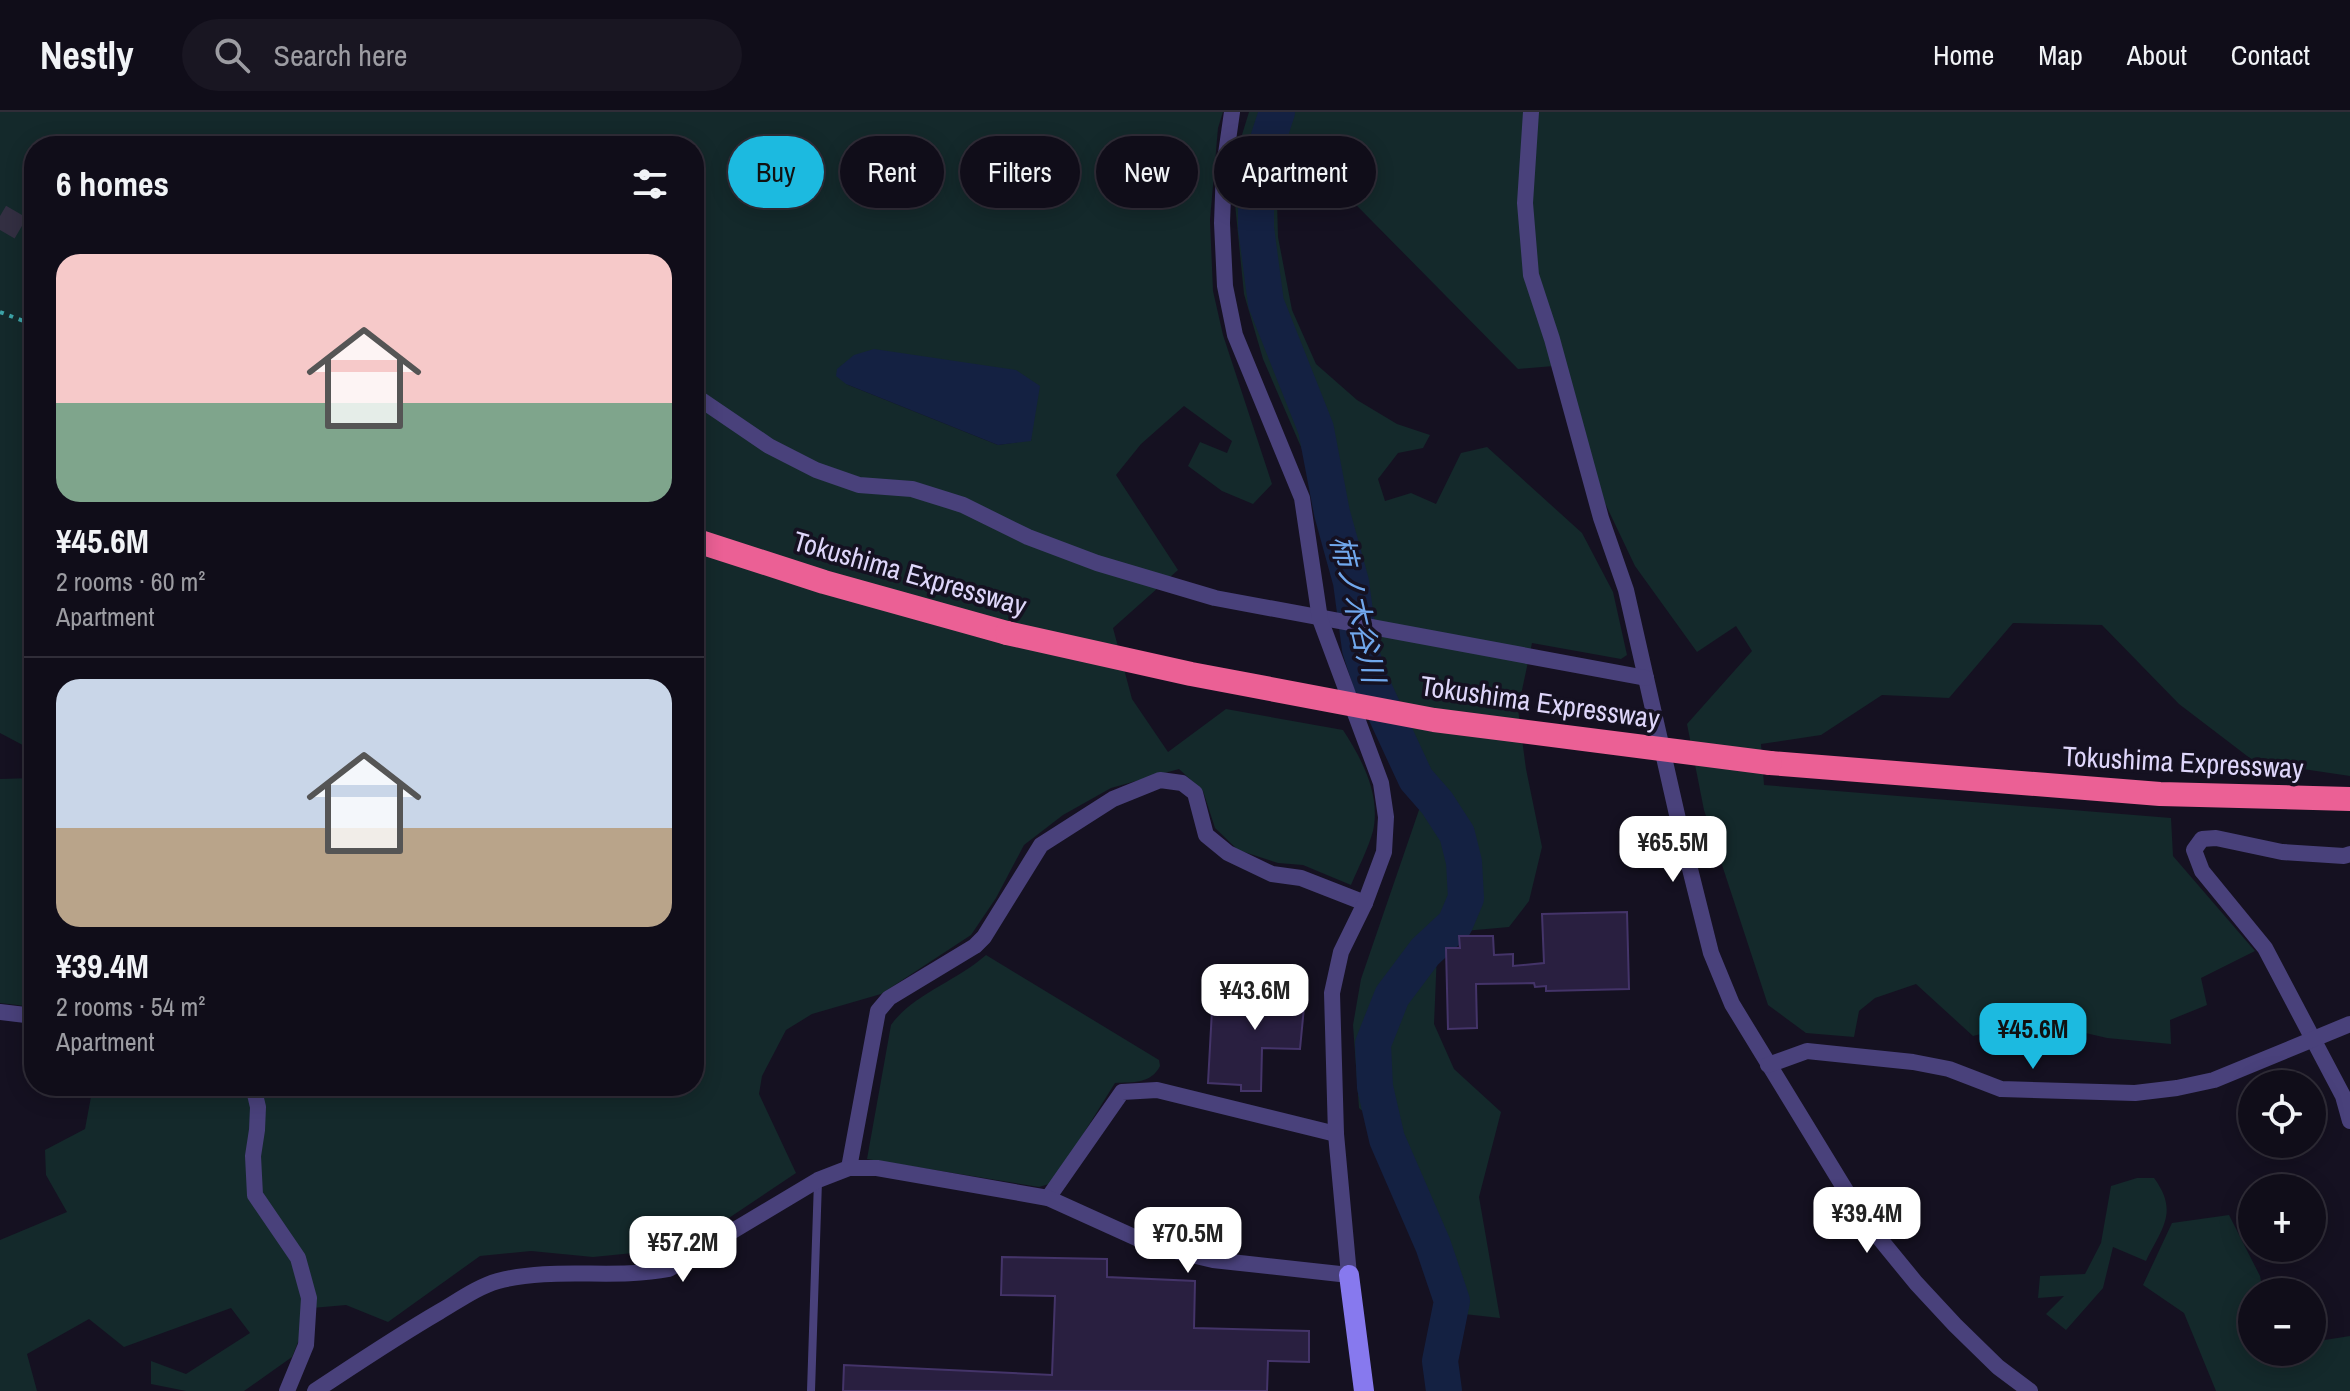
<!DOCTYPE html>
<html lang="en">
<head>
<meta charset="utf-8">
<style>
	body { margin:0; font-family:"Archivo Narrow","Noto Sans JP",sans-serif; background:#191622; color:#f1f3f6; height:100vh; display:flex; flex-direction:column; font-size:30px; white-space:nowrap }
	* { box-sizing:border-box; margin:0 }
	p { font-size:26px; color:#9c9ca2 }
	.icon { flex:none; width:44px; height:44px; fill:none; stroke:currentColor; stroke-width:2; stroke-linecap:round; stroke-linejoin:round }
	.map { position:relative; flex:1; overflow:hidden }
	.sheet { position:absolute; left:24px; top:24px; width:680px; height:960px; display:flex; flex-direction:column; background:#100d19; border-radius:32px; box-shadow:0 4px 20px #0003,0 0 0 2px #302d38 }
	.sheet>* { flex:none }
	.hud { position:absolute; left:728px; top:24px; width:760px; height:72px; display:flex; gap:16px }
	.controls { position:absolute; left:2238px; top:958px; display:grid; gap:16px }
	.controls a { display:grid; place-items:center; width:88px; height:88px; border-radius:50%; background:#100d19; box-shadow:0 4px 20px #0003,0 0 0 2px #302d38; font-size:40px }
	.price { position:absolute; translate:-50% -68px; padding:0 18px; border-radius:16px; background:#fff; color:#222; font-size:26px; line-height:52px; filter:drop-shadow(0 2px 4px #0008) }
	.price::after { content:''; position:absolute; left:50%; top:48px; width:24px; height:18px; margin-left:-12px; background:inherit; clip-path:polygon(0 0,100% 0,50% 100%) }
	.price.on { background:#1cbae0; color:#111 }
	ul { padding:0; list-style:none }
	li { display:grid; align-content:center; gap:16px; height:424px; padding:0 32px }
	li+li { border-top:2px solid #302d38 }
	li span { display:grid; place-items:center; height:248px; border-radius:24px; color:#555 }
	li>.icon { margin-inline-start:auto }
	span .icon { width:144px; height:144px; fill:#fffc; stroke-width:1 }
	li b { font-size:34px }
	h2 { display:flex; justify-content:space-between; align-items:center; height:96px; padding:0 32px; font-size:34px }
	.pill { padding:0 28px; border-radius:36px; background:#100d19; box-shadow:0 4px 20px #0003,0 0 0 2px #302d38; font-size:28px; line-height:72px }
	.pill.on { background:#1cbae0; color:#111 }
	header { display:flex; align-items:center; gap:48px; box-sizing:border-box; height:112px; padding:0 40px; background:#100d19; border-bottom:2px solid #302d38 }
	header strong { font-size:38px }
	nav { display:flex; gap:44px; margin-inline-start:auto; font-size:28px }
	.search { width:560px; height:72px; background:#191622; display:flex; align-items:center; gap:20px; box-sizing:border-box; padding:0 28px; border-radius:44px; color:#9c9ca2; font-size:30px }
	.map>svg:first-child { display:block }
</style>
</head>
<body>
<header>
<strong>Nestly</strong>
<div class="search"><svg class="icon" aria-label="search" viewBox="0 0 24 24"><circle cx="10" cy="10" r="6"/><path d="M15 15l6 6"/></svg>Search here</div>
<nav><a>Home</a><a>Map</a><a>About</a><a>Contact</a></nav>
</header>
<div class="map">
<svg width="2350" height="1279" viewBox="0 0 2350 1279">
	<rect width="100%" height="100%" fill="#151121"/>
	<g fill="#14292b" fill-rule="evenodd">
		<path d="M0,0H1223L1218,16L1210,108L1213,179L1223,223L1272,372L1253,392L1222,379L1188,354L1200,330L1227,341L1232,329L1184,294L1141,332L1116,363L1178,458L1113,516L1132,587L1168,640L1226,597L1343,618C1362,647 1381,683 1373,719C1368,737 1358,756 1351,773L1303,753L1278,751L1238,738L1215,716L1203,679L1179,657L1111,676L1063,703L1024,733L996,786L971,823L881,882L812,902L786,918L762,964L759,982L796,1061L684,1136L593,1145L531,1139L480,1144L388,1210L346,1193L312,1196L292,1245L244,1279H186L151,1272V1249L186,1262L250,1221L231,1196L124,1235L89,1207L27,1242L37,1279H0V1128L67,1100L46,1063L45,1038L85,1017L93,974H694V34H34V639L0,621ZM846,272L1032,328L998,333Z"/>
		<polygon points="1249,0 2350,0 2350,664 2255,650 2179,592 2102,513 2013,511 1949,586 1882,583 1821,623 1761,632 1764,673 2171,706 2173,744 2255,839 2201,866 2207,893 2170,908 2171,932 2107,926 2034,909 1973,924 1916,872 1875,886 1859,899 1854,925 1806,921 1768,893 1704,698 1687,612 1752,539 1736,514 1697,540 1635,454 1604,389 1566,253 1518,257 1298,34 1284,58 1277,89 1278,125 1292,198 1316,252 1357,288 1397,312 1430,323 1423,336 1398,341 1378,367 1385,389 1411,381 1436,392 1461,341 1487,335 1582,421 1613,480 1627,543 1621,547 1532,531 1518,597 1526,657 1542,735 1529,789 1509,815 1464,819 1449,827 1437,841 1434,912 1454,957 1501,1000 1479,1085 1500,1206 1464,1202 1398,1031 1359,996 1353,913 1361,867 1431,663 1378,565 1352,438 1304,342 1263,247 1244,182 1235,92 1241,26"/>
		<polygon points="34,666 34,895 0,891 0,667"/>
		<path d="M986,843L1159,948L1160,954C1151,972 1133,970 1115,971L1057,1064L1049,1072L1039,1075L867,1047L891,913C913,882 957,869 986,843Z"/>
		<path d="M2137,1066H2154C2179,1100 2162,1116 2146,1149L2113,1135L2103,1176L2066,1218L2046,1202L2064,1184L2038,1186L2040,1164L2085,1162L2101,1131L2111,1074Z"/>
		<polygon points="2229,1103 2260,1164 2263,1180 2252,1180 2252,1240 2312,1240 2312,1230 2350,1224 2350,1279 2216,1279 2184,1201 2143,1173 2172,1111"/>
	</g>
	<polygon fill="#142142" points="874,237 1016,258 1040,274 1031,329 998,333 846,272 836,264 837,257 854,243"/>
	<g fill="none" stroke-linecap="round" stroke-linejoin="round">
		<polyline stroke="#142142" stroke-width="36" points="1277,0 1256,64 1256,116 1266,191 1316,317 1332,401 1351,470 1360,537 1370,568 1416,667 1437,691 1457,722 1464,750 1466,786 1455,812 1425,840 1392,884 1373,932 1375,975 1387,1027 1433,1133 1452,1189 1440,1249 1444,1279"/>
	</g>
	<g fill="#291f40" stroke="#443469" stroke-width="2">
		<polygon points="1627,800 1629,877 1546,879 1546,874 1535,875 1534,871 1476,872 1477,916 1448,917 1446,836 1460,836 1459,824 1493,824 1494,843 1513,842 1513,854 1544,851 1542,802"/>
		<polygon points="1245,865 1276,867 1276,872 1306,874 1300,937 1262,936 1261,979 1241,979 1241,973 1208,971 1212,898 1243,900"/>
		<polygon points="1002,1145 1107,1147 1107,1165 1195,1169 1194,1216 1309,1219 1309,1250 1268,1249 1267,1279 843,1279 844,1253 1052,1263 1055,1184 1001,1183"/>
	</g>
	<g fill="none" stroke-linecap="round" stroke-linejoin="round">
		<polyline stroke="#332f42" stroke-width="24" stroke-dasharray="24 12" stroke-linecap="butt" points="0,104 34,124"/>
		<polyline stroke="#3da3a7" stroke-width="4" stroke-dasharray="4 6" stroke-linecap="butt" points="0,200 34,213"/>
		<polyline stroke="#49417b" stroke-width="8" points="811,1279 818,1069"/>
		<g stroke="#49417b" stroke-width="16">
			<polyline points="1531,0 1525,91 1531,163 1552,227 1601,406 1626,478 1683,729 1711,841 1732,892 1862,1105 1916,1171 1955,1213 1998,1255 2030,1279"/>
			<polyline points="694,283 769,334 816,358 859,373 912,377 963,393 1028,425 1097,451 1215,486 1646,566"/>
			<polyline points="2350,742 2344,744 2282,740 2216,726 2202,727 2194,738 2202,759 2265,836 2343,984 2350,1009"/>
			<polyline points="0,900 34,904"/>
			<polyline points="1768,953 1807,939 1913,950 1949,957 2001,977 2135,981 2177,976 2214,968 2350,912"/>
			<polyline points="253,974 258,995 257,1018 253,1044 255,1083 298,1146 309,1186 306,1233 287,1279"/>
			<polyline points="849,1056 878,899 889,886 975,834 984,825 1041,733 1113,687 1160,668 1182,671 1195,681 1206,723 1228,741 1272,762 1301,766 1365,791"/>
			<polyline points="1048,1086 1122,980 1157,978 1336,1022"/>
			<path d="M315,1279C356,1252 396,1225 439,1200C458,1189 477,1175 498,1169C554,1154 613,1168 669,1157L818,1068L849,1056H877L1048,1086L1154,1134L1213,1148L1349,1163L1336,1022L1332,881L1341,840L1365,791L1384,740L1386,705L1381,671L1320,507L1302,386L1235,223L1225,174L1222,111L1224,56L1232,0"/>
		</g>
		<polyline stroke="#8779ee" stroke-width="20" points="1349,1163 1364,1279"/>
		<g stroke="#eb6095" stroke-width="24">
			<polyline points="694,428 824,470 1007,521"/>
			<polyline points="1770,651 2160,682 2350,687"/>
		</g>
		<polyline stroke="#eb6095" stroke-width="24" points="1007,521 1191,562 1434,608 1770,651"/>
	</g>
	<g text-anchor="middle" stroke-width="7" stroke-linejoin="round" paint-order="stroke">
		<g font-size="28" fill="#ded6fa" stroke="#151121">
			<text transform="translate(910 461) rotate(16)" y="10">Tokushima Expressway</text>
			<text transform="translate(1540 590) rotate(8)" y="10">Tokushima Expressway</text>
			<text transform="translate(2183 650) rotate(3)" y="10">Tokushima Expressway</text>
		</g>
		<g font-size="30" font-style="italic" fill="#71a8ed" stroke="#151121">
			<text transform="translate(1357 497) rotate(77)" y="10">柿ノ木谷川</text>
		</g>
	</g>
</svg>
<div class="controls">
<a><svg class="icon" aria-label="locate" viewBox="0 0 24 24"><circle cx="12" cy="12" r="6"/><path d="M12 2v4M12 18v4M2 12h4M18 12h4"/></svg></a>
<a>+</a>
<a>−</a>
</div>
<b class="price" style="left:1673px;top:772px">¥65.5M</b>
<b class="price" style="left:1255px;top:920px">¥43.6M</b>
<b class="price on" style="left:2033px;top:959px">¥45.6M</b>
<b class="price" style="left:1867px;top:1143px">¥39.4M</b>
<b class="price" style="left:1188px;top:1163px">¥70.5M</b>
<b class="price" style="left:683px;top:1172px">¥57.2M</b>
<div class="hud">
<a class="pill on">Buy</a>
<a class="pill">Rent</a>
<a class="pill">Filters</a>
<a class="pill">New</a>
<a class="pill">Apartment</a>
</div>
<section class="sheet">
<h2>6 homes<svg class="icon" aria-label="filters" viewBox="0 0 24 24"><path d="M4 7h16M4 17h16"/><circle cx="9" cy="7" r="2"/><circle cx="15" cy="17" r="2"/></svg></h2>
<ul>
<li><span style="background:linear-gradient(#f6c9c9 60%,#7fa58c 0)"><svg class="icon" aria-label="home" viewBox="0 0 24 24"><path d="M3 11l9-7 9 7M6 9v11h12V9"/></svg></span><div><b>¥45.6M</b><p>2 rooms · 60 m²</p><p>Apartment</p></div></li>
<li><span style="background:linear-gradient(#c9d6e8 60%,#b9a48a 0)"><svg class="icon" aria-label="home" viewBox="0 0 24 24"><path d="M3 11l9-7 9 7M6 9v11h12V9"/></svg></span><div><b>¥39.4M</b><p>2 rooms · 54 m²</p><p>Apartment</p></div></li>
</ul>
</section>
</div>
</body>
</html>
